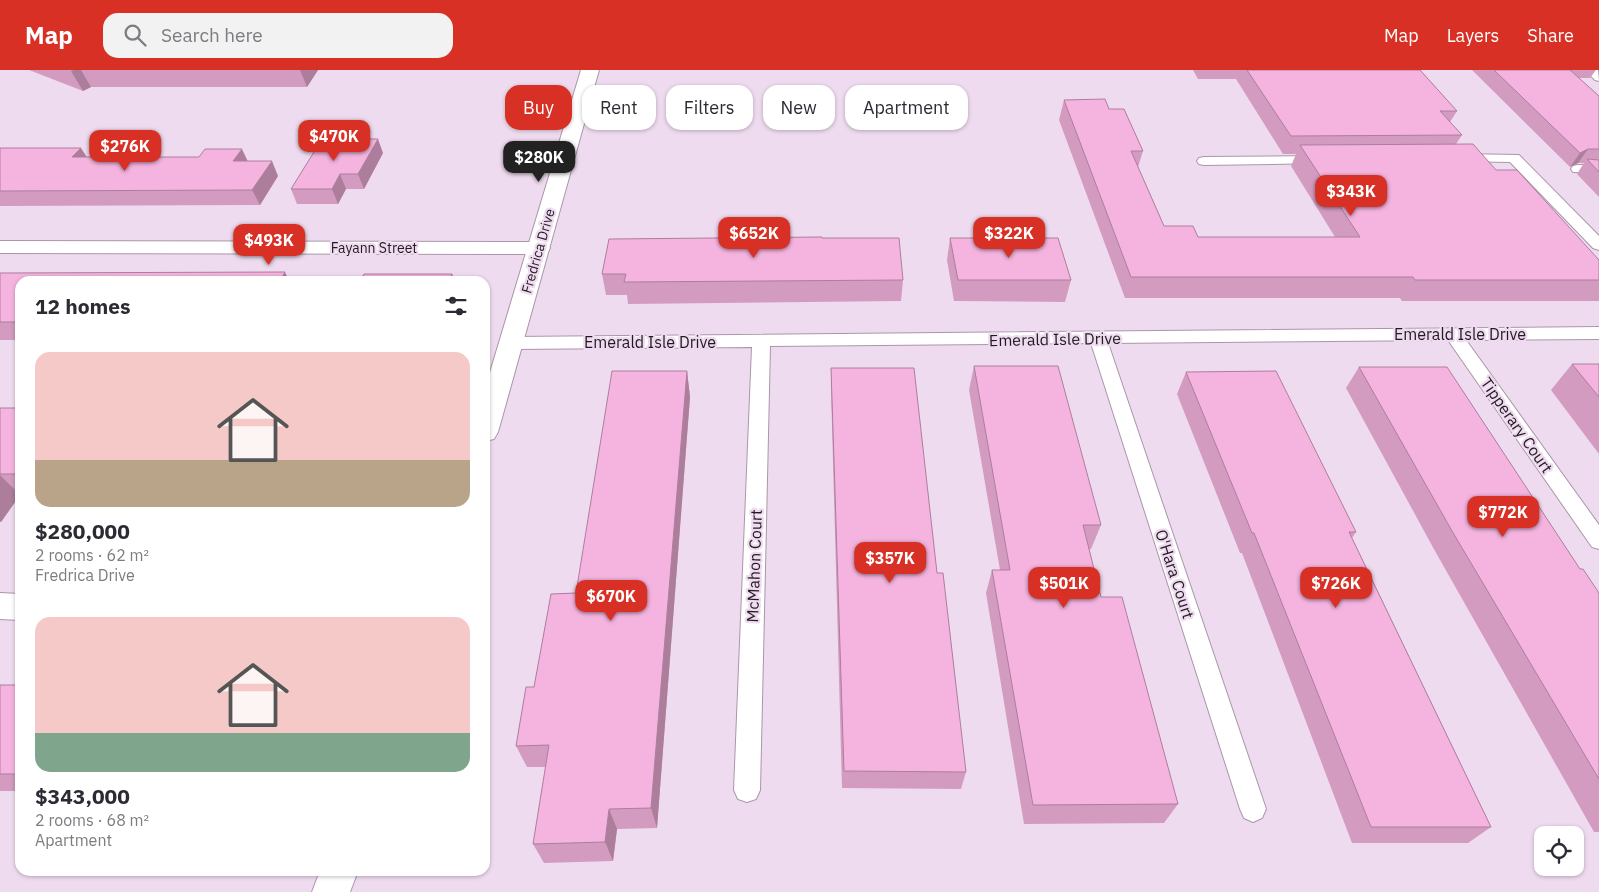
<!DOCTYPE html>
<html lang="en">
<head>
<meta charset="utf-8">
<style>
	body { margin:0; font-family:"IBM Plex Sans",sans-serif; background:#f2f2f3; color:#2b2b33; height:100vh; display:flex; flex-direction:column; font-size:19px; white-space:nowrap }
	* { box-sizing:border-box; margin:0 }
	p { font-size:16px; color:#7c7c81 }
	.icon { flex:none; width:28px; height:28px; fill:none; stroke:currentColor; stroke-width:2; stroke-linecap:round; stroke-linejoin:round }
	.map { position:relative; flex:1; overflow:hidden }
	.panel { position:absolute; left:15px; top:206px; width:475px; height:600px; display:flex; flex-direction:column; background:#fff; border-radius:15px; box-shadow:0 1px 4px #0004 }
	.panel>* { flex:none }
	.banner { position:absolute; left:505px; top:15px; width:475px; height:45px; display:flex; gap:10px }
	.controls { position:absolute; left:1534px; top:756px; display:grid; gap:10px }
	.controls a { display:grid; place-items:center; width:50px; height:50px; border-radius:10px; background:#fff; box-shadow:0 1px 4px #0004; font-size:25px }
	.price { position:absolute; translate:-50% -42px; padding:0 11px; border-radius:10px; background:#d93025; color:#fff; font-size:16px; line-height:32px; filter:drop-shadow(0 1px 2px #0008) }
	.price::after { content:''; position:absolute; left:50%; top:30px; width:15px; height:11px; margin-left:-8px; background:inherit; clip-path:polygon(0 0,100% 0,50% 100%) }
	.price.selected { background:#222; color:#fff }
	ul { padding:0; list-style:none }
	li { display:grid; align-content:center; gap:10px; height:265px; padding:0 20px }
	li span { display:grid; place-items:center; height:155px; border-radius:15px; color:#555 }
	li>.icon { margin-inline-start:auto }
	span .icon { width:90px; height:90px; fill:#fffc; stroke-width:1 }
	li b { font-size:21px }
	h2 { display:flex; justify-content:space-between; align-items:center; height:60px; padding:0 20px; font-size:21px }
	.pill { padding:0 18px; border-radius:15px; background:#fff; box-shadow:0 1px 4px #0004; font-size:18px; line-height:45px }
	.pill.selected { background:#d93025; color:#fff }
	header { display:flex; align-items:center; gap:30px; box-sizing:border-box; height:70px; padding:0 25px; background:#d93025; color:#fff }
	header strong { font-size:24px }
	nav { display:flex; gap:28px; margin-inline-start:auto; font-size:18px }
	.search { width:350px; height:45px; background:#f2f2f3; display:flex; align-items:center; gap:12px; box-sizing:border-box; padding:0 18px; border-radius:15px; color:#7c7c81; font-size:19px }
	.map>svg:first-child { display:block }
</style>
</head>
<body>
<header>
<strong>Map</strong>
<div class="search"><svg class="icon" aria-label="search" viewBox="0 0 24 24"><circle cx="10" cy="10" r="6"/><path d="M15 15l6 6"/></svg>Search here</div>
<nav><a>Map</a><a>Layers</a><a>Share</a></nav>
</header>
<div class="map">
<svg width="1599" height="822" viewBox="0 0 1599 822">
	<rect width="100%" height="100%" fill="#efdbef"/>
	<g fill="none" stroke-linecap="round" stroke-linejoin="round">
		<defs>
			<g id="service">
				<polygon points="1585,0 1598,0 1599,11 1595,10"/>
				<polygon points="1459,84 1519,85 1599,166 1599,180 1593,178 1510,92 1454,91 1452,88 1454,85"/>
				<polygon points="1320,86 1325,87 1327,90 1325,93 1204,95 1199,94 1197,91 1199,88 1204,87"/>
				<polygon points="1578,95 1599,95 1599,103 1573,102 1571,99 1573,96"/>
				<polygon points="1599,257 1599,269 1466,270 1599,455 1599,479 1592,477 1448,270 1108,273 1266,739 1262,748 1253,752 1244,748 1240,739 1091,273 770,276 760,720 756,729 747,732 738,729 734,720 752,277 512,279 506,277 503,273 506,269 512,267"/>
			</g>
			<g id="minor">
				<polygon points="0,171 539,172 547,173 550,178 547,183 539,184 0,183"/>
				<polygon points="0,523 20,524 20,550 0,549"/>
			</g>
			<g id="tertiary">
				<polygon points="581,0 599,0 498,362 494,369 485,371 485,319"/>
				<polygon points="320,801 358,801 350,822 312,822"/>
			</g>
		</defs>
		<use href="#service" stroke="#a997a9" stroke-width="2"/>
		<use href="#minor" stroke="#a997a9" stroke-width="2"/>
		<use href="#tertiary" stroke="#a997a9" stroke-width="2"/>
		<use href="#service" fill="#fff" fill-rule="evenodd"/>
		<use href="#minor" fill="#fff" fill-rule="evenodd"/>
		<use href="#tertiary" fill="#fff" fill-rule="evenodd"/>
	</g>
	<g fill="#d39bc0">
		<polygon points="29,0 318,0 307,17 91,17 83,21"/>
		<polygon points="1193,0 1420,0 1457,41 1450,52 1462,65 1456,74 1496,100 1599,190 1599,231 1402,231 1400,228 1125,228 1059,50 1064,30 1109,39 1143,81 1138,97 1164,156 1198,167 1335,167 1291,96 1296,84 1283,84 1236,9 1198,9"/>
		<polygon points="1472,0 1596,0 1590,8 1579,8 1599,26 1599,127 1577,104 1584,93 1578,93 1570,97"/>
		<polygon points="0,78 87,87 248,91 278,106 260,135 0,136"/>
		<polygon points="383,83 364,119 346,119 338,134 297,134 291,119"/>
		<polygon points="822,168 903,210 901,231 628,234 627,225 606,225 602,204"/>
		<polygon points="950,168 1071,210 1065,232 954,231 947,190"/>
		<polygon points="0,203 20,211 20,270 0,270"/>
		<polygon points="1572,294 1599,294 1599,384 1551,320"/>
		<polygon points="974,296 1101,455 1091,479 1089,479 1101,527 1178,734 1164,753 1024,754 986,523 992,500 1000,500 969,320"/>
		<polygon points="1359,297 1599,523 1599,762 1594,762 1435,481 1346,318"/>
		<polygon points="831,298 966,702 961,719 842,718 831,319"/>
		<polygon points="687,301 690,327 657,758 617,759 613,791 544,793 533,774 546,697 527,697 516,676 534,617 576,523"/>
		<polygon points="1186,302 1356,462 1352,468 1491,757 1468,773 1352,773 1242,483 1240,483 1177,324"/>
		<polygon points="0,338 20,338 20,425 1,452 0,452"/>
		<rect x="0" y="615" width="20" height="106"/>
	</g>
	<g fill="#ac7e9c">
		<polygon points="74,0 81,0 91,17 83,21 71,1"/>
		<polygon points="300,0 318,0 307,17"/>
		<polygon points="378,69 383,83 364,119 358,104"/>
		<polygon points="81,78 90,92 72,87"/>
		<polygon points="242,79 249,94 233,91"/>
		<polygon points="1588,79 1578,93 1570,97 1580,83"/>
		<polygon points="272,91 278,106 260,135 252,120"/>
		<polygon points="340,104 346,119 338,134 332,119"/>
		<polygon points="285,202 289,211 280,211"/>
		<polygon points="452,204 455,211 450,211"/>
		<polygon points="687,301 690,327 657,758 651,738"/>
		<polygon points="0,405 20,425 1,452 0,451"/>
		<polygon points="609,739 617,759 613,791 605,772"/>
	</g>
	<g fill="#f5b4df" stroke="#ac7e9c">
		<polygon points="1247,0 1420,0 1457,41 1440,41 1462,65 1291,66"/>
		<polygon points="1494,0 1570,0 1599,26 1599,79 1588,79 1580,83"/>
		<polygon points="1105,29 1109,39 1124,39 1143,81 1131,81 1164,156 1193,156 1198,167 1360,167 1300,75 1473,74 1496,100 1517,100 1599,190 1599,210 1415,210 1413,207 1131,207 1064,30"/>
		<polygon points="322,69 378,69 358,104 340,104 332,119 291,119"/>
		<polygon points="0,78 81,78 72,87 199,87 205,79 242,79 233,91 272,91 252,120 0,121"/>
		<polygon points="1587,89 1599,90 1599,102"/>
		<polygon points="822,167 822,168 899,168 903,210 624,212 626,204 602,204 609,169"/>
		<polygon points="950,168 1058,168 1071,210 958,210"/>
		<polygon points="285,202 280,211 20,211 20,252 0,252 0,203"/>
		<polygon points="364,204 452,204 450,211 360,211"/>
		<polygon points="1572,294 1599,294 1599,327"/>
		<polygon points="974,296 1058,296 1101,455 1083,455 1101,527 1122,527 1178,734 1033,735 992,500 1010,500"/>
		<polygon points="1359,297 1447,297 1580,499 1583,499 1599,523 1599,709 1452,461"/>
		<polygon points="831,298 914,298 937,503 943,503 966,702 844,701"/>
		<polygon points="612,301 687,301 651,738 609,739 605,772 533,774 549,675 516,676 526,617 534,617 551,524 576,523"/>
		<polygon points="1276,301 1356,462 1349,462 1491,757 1371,757 1254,463 1252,463 1186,302"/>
		<rect x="0" y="338" width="20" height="66"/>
		<rect x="0" y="615" width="20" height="89"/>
	</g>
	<g text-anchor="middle" stroke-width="4.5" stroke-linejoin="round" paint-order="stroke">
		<g font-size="14" fill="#211a21" stroke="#efdbef">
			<text x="374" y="183">Fayann Street</text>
			<text transform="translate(538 181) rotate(-74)" y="5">Fredrica Drive</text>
		</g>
		<g font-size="16" fill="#211a21" stroke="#efdbef">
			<text x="1460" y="270">Emerald Isle Drive</text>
			<text transform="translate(1055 269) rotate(-1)" y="6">Emerald Isle Drive</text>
			<text x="650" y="278">Emerald Isle Drive</text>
			<text transform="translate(1517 355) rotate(55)" y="6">Tipperary Court</text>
			<text transform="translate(754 496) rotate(-88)" y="6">McMahon Court</text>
			<text transform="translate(1175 504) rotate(72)" y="6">O'Hara Court</text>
		</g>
	</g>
</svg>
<div class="controls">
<a><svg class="icon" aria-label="locate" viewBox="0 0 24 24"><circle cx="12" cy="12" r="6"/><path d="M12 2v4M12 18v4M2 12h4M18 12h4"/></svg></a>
</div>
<b class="price" style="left:334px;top:92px">$470K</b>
<b class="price" style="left:125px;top:102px">$276K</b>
<b class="price selected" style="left:539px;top:113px">$280K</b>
<b class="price" style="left:1351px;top:147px">$343K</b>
<b class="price" style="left:754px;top:189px">$652K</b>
<b class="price" style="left:1009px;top:189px">$322K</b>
<b class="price" style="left:269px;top:196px">$493K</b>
<b class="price" style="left:1503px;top:468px">$772K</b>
<b class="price" style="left:890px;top:514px">$357K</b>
<b class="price" style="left:1064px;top:539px">$501K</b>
<b class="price" style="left:1336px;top:539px">$726K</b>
<b class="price" style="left:611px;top:552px">$670K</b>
<div class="banner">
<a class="pill selected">Buy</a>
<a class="pill">Rent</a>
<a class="pill">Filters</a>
<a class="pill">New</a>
<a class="pill">Apartment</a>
</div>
<section class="panel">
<h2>12 homes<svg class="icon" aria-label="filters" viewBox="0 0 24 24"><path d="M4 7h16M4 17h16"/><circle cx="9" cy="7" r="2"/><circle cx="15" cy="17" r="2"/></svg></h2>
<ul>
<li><span style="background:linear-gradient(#f6c9c9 70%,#b9a48a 0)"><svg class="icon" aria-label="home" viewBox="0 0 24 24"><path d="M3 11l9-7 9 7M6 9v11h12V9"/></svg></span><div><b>$280,000</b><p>2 rooms · 62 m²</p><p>Fredrica Drive</p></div></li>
<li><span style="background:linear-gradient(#f6c9c9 75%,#7fa58c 0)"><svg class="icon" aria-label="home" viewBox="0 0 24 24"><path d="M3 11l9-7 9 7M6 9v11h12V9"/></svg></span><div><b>$343,000</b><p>2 rooms · 68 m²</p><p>Apartment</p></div></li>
</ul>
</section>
</div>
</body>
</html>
